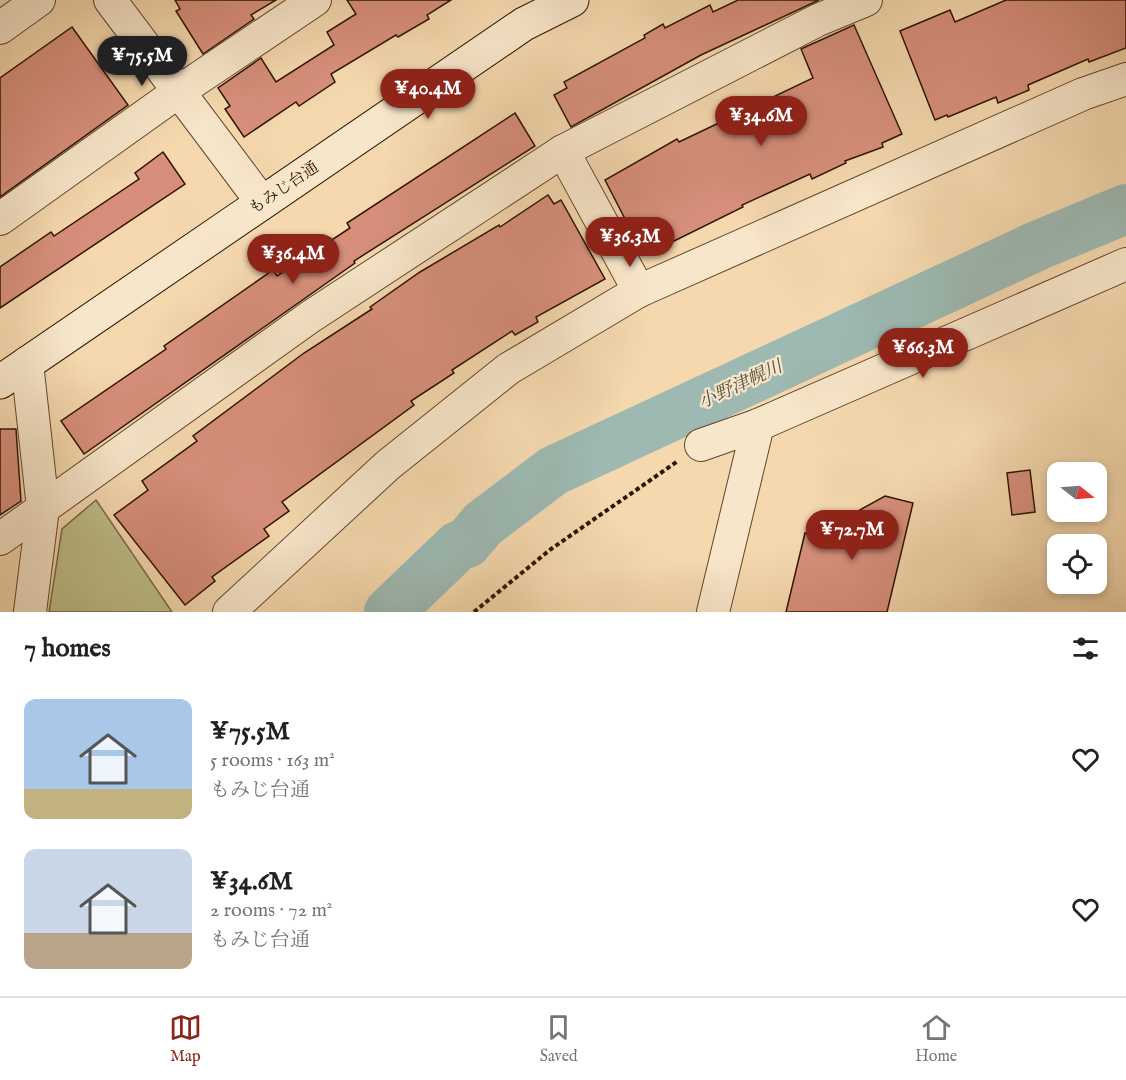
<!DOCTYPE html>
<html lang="en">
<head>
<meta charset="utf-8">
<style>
	body { margin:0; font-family:"IM FELL English","Noto Serif JP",serif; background:#f2f2f2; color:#222; height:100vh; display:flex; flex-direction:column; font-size:22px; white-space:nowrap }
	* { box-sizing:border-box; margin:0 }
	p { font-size:20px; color:#767676 }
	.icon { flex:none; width:33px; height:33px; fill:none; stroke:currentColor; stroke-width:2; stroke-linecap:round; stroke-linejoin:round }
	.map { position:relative; height:612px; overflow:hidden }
	.side { display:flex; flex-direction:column; background:#fff; flex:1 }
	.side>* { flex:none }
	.needle { width:39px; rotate:107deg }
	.tools { position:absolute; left:1047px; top:462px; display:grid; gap:12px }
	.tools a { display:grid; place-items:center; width:60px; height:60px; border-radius:12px; background:#fff; box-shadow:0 3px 9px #0003; font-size:30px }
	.price { position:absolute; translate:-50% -51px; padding:0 14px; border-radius:21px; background:#8f2418; color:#fff; font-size:20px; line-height:39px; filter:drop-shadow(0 2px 3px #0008) }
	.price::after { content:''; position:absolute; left:50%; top:36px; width:18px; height:14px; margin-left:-9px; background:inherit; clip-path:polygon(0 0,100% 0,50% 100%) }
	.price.selected { background:#222; color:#fff }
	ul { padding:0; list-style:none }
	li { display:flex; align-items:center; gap:18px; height:150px; padding:0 24px }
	li span { display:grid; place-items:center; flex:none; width:168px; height:120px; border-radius:12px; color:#555 }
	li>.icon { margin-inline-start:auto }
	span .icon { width:72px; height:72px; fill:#fffc; stroke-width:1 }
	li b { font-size:26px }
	h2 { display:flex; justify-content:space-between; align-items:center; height:72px; padding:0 24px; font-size:26px }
	.tab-bar { display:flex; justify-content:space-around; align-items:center; height:84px; border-top:2px solid #e0e0e0; background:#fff; font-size:16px; color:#767676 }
	.tab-bar a { display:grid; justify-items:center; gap:3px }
	.tab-bar .selected { color:#8f2418 }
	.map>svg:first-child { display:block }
</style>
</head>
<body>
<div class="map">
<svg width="1126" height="612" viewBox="0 0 1126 612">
	<rect width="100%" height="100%" fill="#f5d8ae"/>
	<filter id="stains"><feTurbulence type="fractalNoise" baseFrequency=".00333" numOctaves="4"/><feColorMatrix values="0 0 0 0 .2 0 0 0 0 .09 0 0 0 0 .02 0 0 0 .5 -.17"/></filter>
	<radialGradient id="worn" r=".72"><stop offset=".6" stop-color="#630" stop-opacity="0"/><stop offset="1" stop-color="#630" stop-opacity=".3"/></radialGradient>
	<polygon fill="#bebe89" stroke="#766945" stroke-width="1.5" points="96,500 172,612 49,612 62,529"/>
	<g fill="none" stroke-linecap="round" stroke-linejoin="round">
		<polyline stroke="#9db9b2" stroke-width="50" points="389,612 458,546 467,543 483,524 553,471 1039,245 1126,209"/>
	</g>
	<g fill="#d78f7b" stroke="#2e1401" stroke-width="1.5">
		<polygon points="175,0 276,0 251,15 254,19 203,54 176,11 180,9"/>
		<polygon points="347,0 451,0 427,15 429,19 398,37 396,35 331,74 335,82 299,106 296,102 244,137 225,109 230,106 218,88 261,58 276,82 334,45 327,32 356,14"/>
		<polygon points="738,0 819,0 701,55 571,127 554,95 567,88 564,82 645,38 644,35 663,24 665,28 710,5 713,12"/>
		<polygon points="1006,0 1126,0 1126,48 1089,62 1088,59 1028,85 1029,90 998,103 996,97 948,117 947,115 935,120 900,31 950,10 955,22"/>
		<polygon points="854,25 902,134 882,143 883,147 845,161 846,163 812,179 810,174 742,205 743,207 658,249 653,239 639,246 605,180 677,139 679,142 813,78 801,49"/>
		<polygon points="72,27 128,105 0,197 0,78"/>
		<polygon points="515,113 535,146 354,261 355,263 84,454 61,421 166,349 164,346 273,270 277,276 350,228 347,223"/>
		<polygon points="163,152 185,184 0,308 0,267 51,232 54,236 139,179 135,173"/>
		<polygon points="548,195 554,204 561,200 605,279 536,317 538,322 515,335 512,331 452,370 454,373 411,401 414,405 282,502 289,511 264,529 269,536 212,577 215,581 185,605 114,515 148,490 142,481 197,441 193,436 304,353 372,309 370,307 420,272 499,225 500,227"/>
		<polygon points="0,429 16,429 21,501 0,515"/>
		<polygon points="1030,470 1035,512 1012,515 1007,473"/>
		<polygon points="885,496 913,503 887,612 786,612 805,533 817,536 819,526 837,530 841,514 849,516"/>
	</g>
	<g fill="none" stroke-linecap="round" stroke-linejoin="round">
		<defs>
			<g id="street">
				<polyline points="110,0 261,201"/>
				<polyline points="0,28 39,0"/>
				<polyline points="563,151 639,291"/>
				<polyline points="0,219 178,92 315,0"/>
				<polyline points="27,363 43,508 30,612"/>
				<polyline points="701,445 758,425 1126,264"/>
				<polyline points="0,539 310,317 563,151 818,20 866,0"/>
				<polyline points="229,612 388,465 508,369 639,291 1083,94 1126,79"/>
				<polyline points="713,612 758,425"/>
			</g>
			<polyline id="secondary" points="0,382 524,24 572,0"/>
		</defs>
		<use href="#street" stroke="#60452c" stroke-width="34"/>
		<use href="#secondary" stroke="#2e1401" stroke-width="35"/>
		<polyline stroke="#2e1401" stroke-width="4" stroke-dasharray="4.5 3" stroke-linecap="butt" points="474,612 551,549 678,461"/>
		<use href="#street" stroke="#f8e6ca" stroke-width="32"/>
		<use href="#secondary" stroke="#f8e6ca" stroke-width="33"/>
	</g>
	<g text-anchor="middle" stroke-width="4.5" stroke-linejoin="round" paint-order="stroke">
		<g font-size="16" fill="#2e1401" stroke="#f8e6ca">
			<text transform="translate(283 187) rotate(-34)" y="6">もみじ台通</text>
		</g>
		<g font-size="18" font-style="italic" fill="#554e3f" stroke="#f8e6ca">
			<text transform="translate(740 384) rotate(-25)" y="6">小野津幌川</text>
		</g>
	</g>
	<rect width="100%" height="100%" filter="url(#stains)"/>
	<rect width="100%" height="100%" fill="url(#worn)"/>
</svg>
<div class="tools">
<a><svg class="needle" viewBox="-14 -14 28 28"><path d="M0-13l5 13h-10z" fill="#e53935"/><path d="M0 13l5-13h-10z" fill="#767676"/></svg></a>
<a><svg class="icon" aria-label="locate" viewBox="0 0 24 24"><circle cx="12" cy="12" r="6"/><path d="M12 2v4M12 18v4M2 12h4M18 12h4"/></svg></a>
</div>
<b class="price selected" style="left:142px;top:87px">¥75.5M</b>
<b class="price" style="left:428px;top:120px">¥40.4M</b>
<b class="price" style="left:761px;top:147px">¥34.6M</b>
<b class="price" style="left:630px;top:268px">¥36.3M</b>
<b class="price" style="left:293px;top:285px">¥36.4M</b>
<b class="price" style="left:923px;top:379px">¥66.3M</b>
<b class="price" style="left:852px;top:561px">¥72.7M</b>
</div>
<section class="side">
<h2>7 homes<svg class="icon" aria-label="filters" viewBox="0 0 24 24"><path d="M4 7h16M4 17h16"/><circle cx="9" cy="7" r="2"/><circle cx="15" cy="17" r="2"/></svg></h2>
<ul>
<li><span style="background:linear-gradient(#a9c7e8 75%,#c2b280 0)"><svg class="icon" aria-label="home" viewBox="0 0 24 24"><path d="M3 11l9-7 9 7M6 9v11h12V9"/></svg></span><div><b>¥75.5M</b><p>5 rooms · 163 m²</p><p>もみじ台通</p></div><svg class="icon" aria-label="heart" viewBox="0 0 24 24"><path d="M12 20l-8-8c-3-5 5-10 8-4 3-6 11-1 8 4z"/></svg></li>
<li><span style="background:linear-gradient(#c9d6e8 70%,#b9a48a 0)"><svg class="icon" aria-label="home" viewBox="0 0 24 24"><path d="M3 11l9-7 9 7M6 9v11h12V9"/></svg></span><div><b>¥34.6M</b><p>2 rooms · 72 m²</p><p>もみじ台通</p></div><svg class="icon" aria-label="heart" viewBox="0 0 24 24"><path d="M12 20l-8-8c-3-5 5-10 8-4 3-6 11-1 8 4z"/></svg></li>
</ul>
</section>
<nav class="tab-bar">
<a class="selected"><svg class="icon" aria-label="map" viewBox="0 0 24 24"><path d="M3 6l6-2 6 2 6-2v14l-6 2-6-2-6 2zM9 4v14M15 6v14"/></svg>Map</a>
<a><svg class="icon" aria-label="saved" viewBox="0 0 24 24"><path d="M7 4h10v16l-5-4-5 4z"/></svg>Saved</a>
<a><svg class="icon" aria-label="home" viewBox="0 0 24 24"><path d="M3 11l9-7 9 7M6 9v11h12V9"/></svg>Home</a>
</nav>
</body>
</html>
